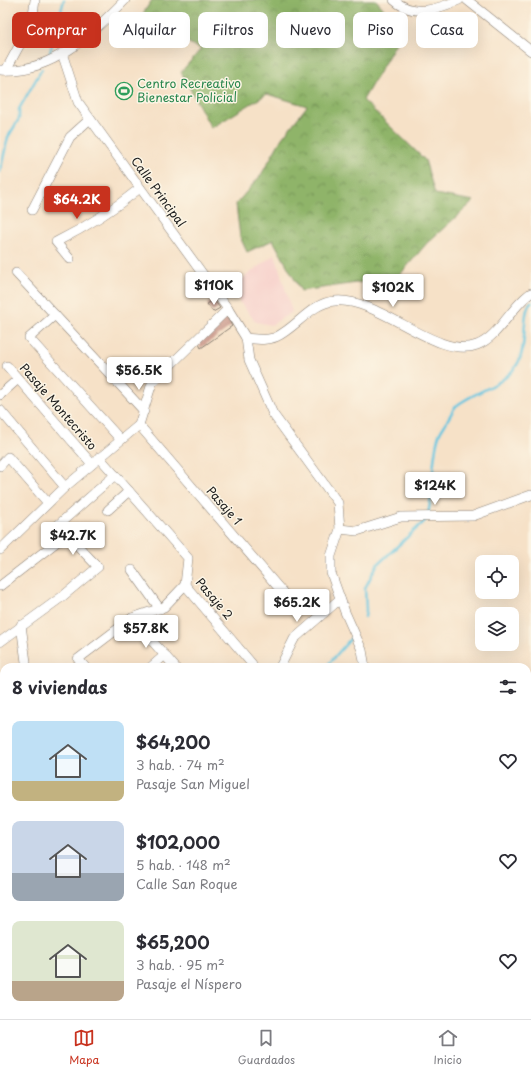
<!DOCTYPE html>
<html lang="es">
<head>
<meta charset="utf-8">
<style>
	body { margin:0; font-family:"Playpen Sans",sans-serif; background:#f2f2f3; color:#2b2b33; height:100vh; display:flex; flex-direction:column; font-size:15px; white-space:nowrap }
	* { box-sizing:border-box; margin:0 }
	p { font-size:13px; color:#7c7c81 }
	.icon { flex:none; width:22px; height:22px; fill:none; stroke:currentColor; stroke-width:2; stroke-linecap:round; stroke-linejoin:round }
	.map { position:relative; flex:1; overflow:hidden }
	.sheet { position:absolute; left:0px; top:663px; width:531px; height:356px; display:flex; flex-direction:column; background:#fff; border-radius:12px 12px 0 0; box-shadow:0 4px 16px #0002 }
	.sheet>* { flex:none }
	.guide { position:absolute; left:12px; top:12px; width:507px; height:36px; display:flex; gap:8px }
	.tools { position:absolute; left:475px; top:555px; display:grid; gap:8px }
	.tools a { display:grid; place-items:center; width:44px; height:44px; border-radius:8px; background:#fff; box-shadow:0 4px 16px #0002; font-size:20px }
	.price { position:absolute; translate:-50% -34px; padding:0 9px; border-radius:4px; background:#fff; color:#222; font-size:13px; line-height:26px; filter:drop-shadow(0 1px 2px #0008) }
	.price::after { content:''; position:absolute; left:50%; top:24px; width:12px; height:9px; margin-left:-6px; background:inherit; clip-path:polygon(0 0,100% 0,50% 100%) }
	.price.active { background:#c8321e; color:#fff }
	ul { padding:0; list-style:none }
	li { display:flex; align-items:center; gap:12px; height:100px; padding:0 12px }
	li span { display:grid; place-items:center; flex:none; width:112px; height:80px; border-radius:8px; color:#555 }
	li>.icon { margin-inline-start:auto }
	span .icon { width:48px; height:48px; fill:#fffc; stroke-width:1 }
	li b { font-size:17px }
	h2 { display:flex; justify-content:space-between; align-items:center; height:48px; padding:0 12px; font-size:17px }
	.pill { padding:0 14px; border-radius:8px; background:#fff; box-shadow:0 4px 16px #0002; font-size:14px; line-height:36px }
	.pill.active { background:#c8321e; color:#fff }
	.tabs { display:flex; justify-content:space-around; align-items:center; height:56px; border-top:1px solid #e1e1e2; background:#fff; font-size:11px; color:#7c7c81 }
	.tabs a { display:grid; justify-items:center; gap:2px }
	.tabs .active { color:#c8321e }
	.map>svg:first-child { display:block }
</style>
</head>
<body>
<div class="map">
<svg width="531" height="1019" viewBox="0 0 531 1019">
	<defs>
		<pattern id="forest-crowns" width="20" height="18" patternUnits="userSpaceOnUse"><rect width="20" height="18" fill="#8fb469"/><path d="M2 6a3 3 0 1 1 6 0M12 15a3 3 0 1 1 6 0" fill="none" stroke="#749256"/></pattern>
	</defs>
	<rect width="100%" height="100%" fill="#fcf5e5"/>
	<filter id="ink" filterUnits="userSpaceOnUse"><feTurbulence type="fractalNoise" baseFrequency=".025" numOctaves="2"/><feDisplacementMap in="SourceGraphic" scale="8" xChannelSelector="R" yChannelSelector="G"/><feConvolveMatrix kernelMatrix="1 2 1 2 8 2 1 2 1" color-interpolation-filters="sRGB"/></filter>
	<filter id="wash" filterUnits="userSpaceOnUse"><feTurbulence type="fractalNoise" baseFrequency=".012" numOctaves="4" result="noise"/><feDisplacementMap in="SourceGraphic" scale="16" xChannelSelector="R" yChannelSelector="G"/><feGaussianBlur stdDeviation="0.9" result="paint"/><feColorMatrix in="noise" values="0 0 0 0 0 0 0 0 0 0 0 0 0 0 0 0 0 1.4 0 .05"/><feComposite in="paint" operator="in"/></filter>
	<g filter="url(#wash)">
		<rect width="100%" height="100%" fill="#f6e1c7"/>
		<polygon fill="#f7d0cb" points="275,254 292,312 271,325 256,322 229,289"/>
		<polygon fill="url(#forest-crowns)" stroke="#566842" points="152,0 376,0 403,31 363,100 425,160 435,194 474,201 427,243 398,277 301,291 273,240 247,252 240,237 236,204 261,175 282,138 307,106 267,94 211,128 181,72 201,49 140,18"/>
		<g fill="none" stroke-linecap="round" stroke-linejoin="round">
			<g stroke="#62c5e0" stroke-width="2.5">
				<polyline points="50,52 64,0"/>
				<polyline points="0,172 8,137 19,119 19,109 42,69"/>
				<path d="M428,514C434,489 431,459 439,435C441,430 446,424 448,419C451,415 453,409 456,406C476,390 504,387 518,363C528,344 521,313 531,302"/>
				<polyline points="365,617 366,610 365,588 377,565 427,519"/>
				<polyline points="326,667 352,637"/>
				<polyline points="0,689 4,695"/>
			</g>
		</g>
		<g id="blocks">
			<g fill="#c9988b">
				<polygon points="214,300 220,308 213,312 207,304"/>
				<polygon points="224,313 232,326 201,348 197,340"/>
			</g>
		</g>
	</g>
	<g filter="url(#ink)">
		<use href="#blocks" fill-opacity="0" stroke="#897e72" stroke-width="1"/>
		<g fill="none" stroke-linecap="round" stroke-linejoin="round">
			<defs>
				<g id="minor">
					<path d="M394,0C413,18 438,9 459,0"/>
					<polyline points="467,0 531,51"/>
					<polyline points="62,53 78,102 228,309 246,338 249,360 273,414 338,503 340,529 331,556 331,573 345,612 362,650 365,667"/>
					<path d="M0,70C52,74 92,34 125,0"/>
					<polyline points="6,70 32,22 35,0"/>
					<polyline points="32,210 70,137 90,119"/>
					<path d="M70,259L56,242C88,226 112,211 140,188"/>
					<polyline points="16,273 144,411"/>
					<polyline points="55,315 29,338 120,439"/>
					<path d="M246,338C256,339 267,341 276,337C296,328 312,302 335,301C380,297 437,360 477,345C499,337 512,305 531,293"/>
					<polyline points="7,366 92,464"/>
					<polyline points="0,395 18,379"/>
					<polyline points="0,410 65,487"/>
					<polyline points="139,425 290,601"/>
					<polyline points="99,457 188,558 185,585 252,664"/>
					<polyline points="0,466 8,457 48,503"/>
					<polyline points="108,510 129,491"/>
					<polyline points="340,529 357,531 401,517 473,516 531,495"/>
					<polyline points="0,550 65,487 139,425 152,383 228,309"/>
					<polyline points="132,570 160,609"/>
					<polyline points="0,586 67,534"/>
					<polyline points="132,618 175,667"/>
					<polyline points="21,625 26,662"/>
					<polyline points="0,642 63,596 98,567 58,525 115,475"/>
					<polyline points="85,667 78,659 132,618 164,607 185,585"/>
					<polyline points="151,667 165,655"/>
					<polyline points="280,667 294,639 340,599"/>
					<polyline points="0,737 4,744"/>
					<polyline points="527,756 531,758"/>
					<polyline points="0,834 4,830"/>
					<polyline points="0,866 4,873"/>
					<polyline points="0,937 4,935"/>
					<polyline points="0,950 4,947"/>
					<polyline points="0,970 4,977"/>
					<polyline points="27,1015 30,1019"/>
					<polyline points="87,1015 89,1019"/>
					<polyline points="193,1015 203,1019"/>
					<polyline points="167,1019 176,1015"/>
				</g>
			</defs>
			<use href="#minor" stroke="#897e72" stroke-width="10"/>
			<use href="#minor" stroke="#fff" stroke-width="9"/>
		</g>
	</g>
	<defs>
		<symbol id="stadium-ring" viewBox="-11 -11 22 22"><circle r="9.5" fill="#fcf5e5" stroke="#2e9e5b" stroke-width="1.5"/><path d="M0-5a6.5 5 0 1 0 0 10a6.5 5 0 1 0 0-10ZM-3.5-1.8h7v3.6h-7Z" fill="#2e9e5b"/></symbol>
	</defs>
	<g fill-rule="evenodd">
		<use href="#stadium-ring" x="114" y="81" width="20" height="20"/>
	</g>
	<g text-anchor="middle" stroke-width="3" stroke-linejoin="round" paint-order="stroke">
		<g font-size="12" fill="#27864d" stroke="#fcf5e5" text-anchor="start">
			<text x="137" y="88">Centro Recreativo<tspan x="137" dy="14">Bienestar Policial</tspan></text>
		</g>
		<g font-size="12" fill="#1c1c1c" stroke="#fcf5e5">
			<text transform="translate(158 192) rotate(54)" y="4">Calle Principal</text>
			<text transform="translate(58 407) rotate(49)" y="4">Pasaje Montecristo</text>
			<text transform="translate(224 506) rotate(49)" y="4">Pasaje 1</text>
			<text transform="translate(214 599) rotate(50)" y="4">Pasaje 2</text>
		</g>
	</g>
</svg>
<div class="tools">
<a><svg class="icon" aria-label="locate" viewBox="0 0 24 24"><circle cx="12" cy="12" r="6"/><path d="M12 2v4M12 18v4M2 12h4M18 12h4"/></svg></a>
<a><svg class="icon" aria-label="layers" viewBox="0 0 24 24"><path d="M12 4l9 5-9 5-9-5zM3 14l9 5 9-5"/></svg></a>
</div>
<b class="price active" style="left:77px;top:220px">$64.2K</b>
<b class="price" style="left:214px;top:306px">$110K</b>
<b class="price" style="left:393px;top:308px">$102K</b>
<b class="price" style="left:139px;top:391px">$56.5K</b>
<b class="price" style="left:435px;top:506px">$124K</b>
<b class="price" style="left:73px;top:556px">$42.7K</b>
<b class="price" style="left:297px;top:623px">$65.2K</b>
<b class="price" style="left:146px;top:649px">$57.8K</b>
<div class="guide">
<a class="pill active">Comprar</a>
<a class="pill">Alquilar</a>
<a class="pill">Filtros</a>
<a class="pill">Nuevo</a>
<a class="pill">Piso</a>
<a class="pill">Casa</a>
</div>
<section class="sheet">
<h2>8 viviendas<svg class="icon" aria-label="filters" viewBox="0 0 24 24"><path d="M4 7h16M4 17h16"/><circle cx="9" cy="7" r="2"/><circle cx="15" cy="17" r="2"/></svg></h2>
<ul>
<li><span style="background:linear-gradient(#bfe0f5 75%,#c2b280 0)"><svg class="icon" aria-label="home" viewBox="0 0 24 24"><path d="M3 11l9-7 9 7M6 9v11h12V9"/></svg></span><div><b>$64,200</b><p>3 hab. · 74 m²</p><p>Pasaje San Miguel</p></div><svg class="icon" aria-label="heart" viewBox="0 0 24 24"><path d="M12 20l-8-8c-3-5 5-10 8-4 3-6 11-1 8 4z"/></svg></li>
<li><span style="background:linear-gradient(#c9d6e8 65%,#9aa5b1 0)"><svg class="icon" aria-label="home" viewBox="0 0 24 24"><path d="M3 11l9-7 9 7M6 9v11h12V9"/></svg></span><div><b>$102,000</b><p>5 hab. · 148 m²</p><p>Calle San Roque</p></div><svg class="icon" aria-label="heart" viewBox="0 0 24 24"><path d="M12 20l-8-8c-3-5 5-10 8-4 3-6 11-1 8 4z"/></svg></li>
<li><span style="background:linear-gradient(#dfe7d0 75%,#b9a48a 0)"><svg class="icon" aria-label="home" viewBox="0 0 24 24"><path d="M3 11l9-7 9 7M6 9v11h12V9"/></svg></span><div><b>$65,200</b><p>3 hab. · 95 m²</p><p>Pasaje el Níspero</p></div><svg class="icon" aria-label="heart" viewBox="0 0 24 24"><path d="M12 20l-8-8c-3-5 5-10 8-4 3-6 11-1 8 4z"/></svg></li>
</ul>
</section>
</div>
<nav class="tabs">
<a class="active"><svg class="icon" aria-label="map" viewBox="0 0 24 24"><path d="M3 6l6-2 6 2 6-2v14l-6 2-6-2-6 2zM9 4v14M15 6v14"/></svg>Mapa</a>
<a><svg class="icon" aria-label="saved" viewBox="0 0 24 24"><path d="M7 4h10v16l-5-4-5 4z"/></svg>Guardados</a>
<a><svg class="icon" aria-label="home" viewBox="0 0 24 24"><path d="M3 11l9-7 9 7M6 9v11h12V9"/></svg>Inicio</a>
</nav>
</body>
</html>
